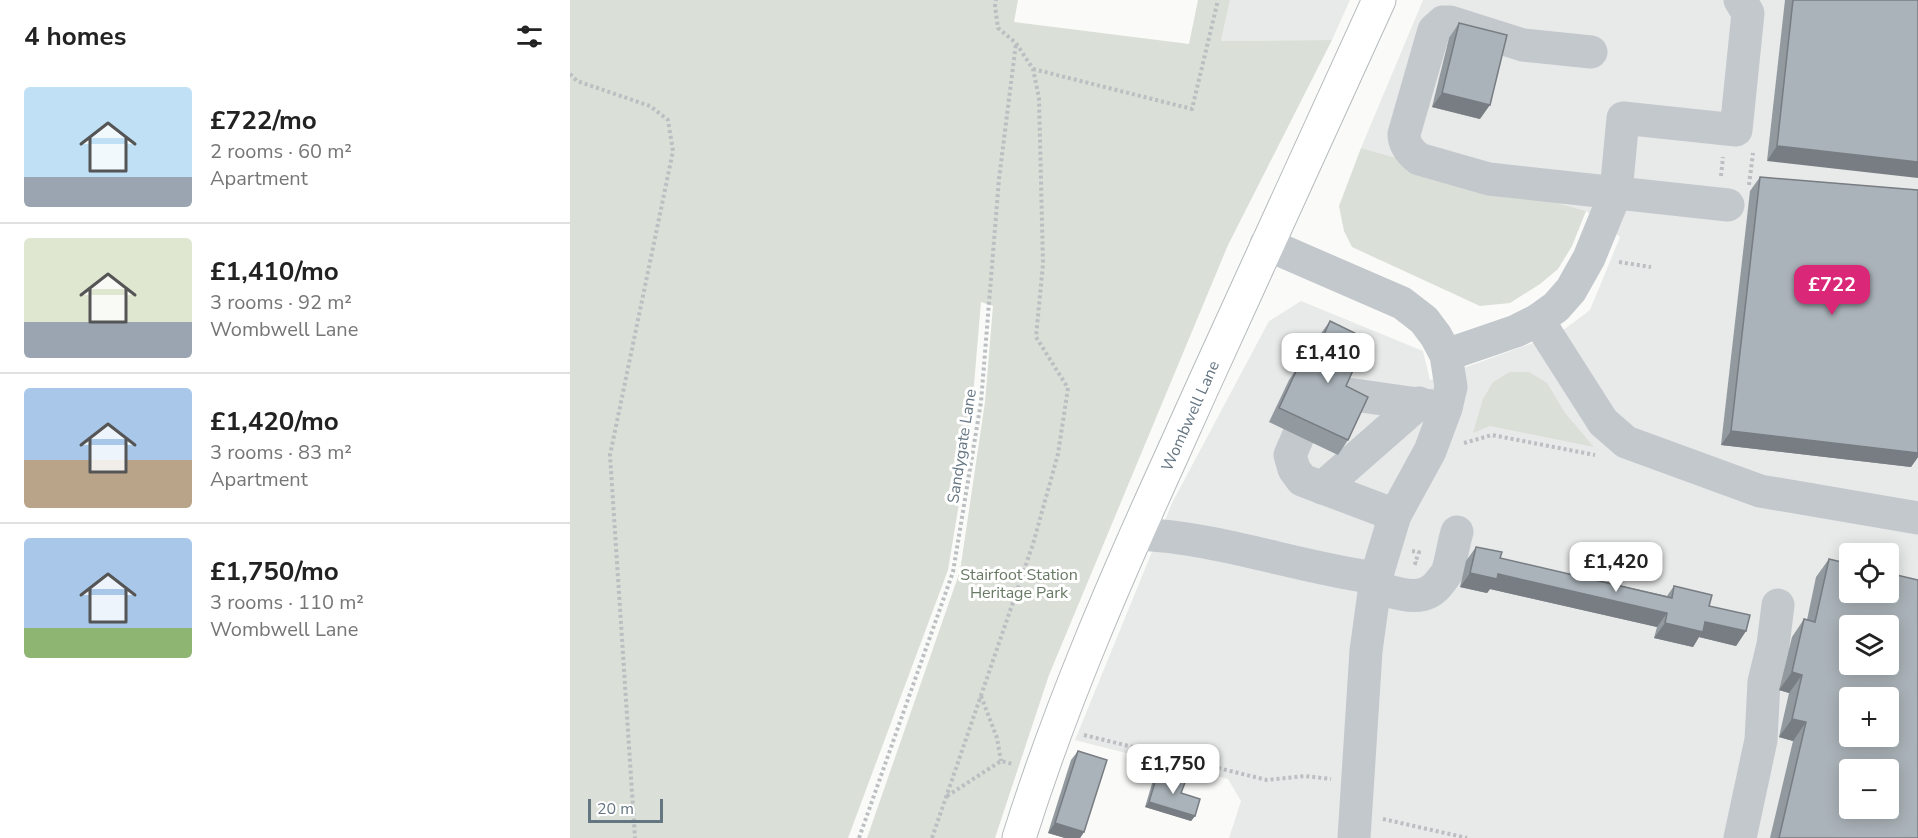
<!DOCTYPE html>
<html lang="en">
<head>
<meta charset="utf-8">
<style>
	body { margin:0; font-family:"Nunito Sans",sans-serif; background:#f6f6f6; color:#222; height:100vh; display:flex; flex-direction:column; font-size:22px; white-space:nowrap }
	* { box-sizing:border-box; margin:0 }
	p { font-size:20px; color:#767676 }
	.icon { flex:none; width:33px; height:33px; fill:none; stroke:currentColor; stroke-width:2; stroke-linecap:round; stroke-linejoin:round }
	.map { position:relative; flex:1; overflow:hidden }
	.drawer { display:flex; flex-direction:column; background:#fff; width:570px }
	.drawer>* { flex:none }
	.tools { position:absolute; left:1269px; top:543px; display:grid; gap:12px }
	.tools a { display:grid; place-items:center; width:60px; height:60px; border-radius:6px; background:#fff; box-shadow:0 3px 15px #0003; font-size:30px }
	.scale { position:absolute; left:18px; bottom:15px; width:75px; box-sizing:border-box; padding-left:6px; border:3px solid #657683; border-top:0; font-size:16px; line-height:21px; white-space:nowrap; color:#657683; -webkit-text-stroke:4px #fff; paint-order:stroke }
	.price { position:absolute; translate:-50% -51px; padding:0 14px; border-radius:12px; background:#fff; color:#222; font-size:20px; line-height:39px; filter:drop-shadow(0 2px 3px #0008) }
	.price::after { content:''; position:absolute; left:50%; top:36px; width:18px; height:14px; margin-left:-9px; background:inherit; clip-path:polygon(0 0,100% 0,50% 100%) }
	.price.on { background:#db2777; color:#fff }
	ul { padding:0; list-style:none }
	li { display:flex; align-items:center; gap:18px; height:150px; padding:0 24px }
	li+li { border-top:2px solid #e0e0e0 }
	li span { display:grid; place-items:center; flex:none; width:168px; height:120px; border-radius:6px; color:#555 }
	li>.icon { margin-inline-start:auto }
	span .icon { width:72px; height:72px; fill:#fffc; stroke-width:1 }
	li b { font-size:26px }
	h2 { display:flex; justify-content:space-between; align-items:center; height:72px; padding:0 24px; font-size:26px }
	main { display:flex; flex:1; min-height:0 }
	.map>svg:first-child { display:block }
</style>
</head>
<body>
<main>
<section class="drawer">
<h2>4 homes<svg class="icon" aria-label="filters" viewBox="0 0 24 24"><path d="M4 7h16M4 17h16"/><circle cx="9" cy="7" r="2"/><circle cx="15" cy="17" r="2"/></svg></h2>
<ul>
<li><span style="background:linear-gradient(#bfe0f5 75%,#9aa5b1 0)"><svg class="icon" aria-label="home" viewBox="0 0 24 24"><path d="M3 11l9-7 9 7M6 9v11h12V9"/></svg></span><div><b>£722/mo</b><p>2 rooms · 60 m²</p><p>Apartment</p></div></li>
<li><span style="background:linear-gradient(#dfe7d0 70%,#9aa5b1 0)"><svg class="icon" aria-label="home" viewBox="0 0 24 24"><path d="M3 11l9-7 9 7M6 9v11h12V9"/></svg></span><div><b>£1,410/mo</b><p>3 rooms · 92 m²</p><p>Wombwell Lane</p></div></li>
<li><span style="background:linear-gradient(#a9c7e8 60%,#b9a48a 0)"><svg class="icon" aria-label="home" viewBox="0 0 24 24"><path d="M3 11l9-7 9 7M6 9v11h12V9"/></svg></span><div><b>£1,420/mo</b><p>3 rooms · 83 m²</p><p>Apartment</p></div></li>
<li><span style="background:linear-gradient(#a9c7e8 75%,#8fb573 0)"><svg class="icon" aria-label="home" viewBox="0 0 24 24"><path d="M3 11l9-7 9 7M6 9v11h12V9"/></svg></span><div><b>£1,750/mo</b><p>3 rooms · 110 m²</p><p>Wombwell Lane</p></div></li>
</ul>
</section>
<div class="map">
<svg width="1348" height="838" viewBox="0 0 1348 838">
	<rect width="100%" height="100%" fill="#fafaf8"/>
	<g fill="#e8e9e9" fill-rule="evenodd">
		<polygon points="660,0 780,0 762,40 651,41"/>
		<path d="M853,0H1348V838H659L671,801L658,779L505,740L602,503L699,321L731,301L853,351L860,380L988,334L1020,310L1050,237L1016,211L791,148ZM1280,554H1318V592H1280ZM1280,626H1318V664H1280ZM1280,698H1318V736H1280ZM1280,770H1318V808H1280Z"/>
	</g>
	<g fill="#dadfd7">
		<polygon points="0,0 448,0 444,22 619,44 628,0 660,0 651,41 762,40 658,245 479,675 425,838 297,838 390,571 415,402 423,306 411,302 399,443 378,570 278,838 0,838"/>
		<polygon points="791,148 1016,211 1002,246 988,269 970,284 940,303 910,306 782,247 774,231 769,206"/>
		<polygon points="940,372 959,372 977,383 995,413 1024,447 920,426 903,433 913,399 923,382"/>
	</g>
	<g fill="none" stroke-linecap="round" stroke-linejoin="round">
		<defs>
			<g id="major">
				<path id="s1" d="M449,838C490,707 545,580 602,455C670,303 740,152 809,0"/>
			</g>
		</defs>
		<use href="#major" stroke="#b5babe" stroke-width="35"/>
		<g stroke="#bbbfc2" stroke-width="4" stroke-dasharray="3 3" stroke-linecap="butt">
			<polyline points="463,69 622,109 648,0"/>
			<polyline points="0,74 7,81 80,106 98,120 103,151 40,455 65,838"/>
			<polyline points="1151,176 1153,157"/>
			<polyline points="1179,185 1183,153"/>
			<polyline points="1049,262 1081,267"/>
			<polyline points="894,443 922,435 1025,455"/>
			<polyline points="842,551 849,552 845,563 849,564"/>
			<polyline points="411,696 427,738 431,761"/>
			<polyline points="514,735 697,780 735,776 761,779"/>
			<polyline points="377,796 431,761 443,764"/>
			<polyline points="813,819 897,838"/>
			<polyline points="289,838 383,572 411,402 429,179 446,43"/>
			<polyline points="362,838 463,544 488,454 498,388 466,337 473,264 469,98 463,69 446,43 428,28 425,6 426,0"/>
		</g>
		<g stroke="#c3c8cc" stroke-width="33">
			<path d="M1021,52L953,45L880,22H873L864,30L834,134C834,145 840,152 849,159L919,179L1158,205"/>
			<polyline points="696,244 832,303 854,320 866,336 876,355 881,387 876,408 860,451 825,515 806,578 796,651 784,838"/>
			<polyline points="968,320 1033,422 1056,442 1190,491 1348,518"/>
			<polyline points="876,355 946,331 968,320 986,307 1001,290 1019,258 1046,192 1053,118 1166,130 1178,13 1170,0"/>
			<polyline points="752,488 849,403"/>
			<polyline points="825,515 732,480 724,469 720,455 743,402 755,395 770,393 876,408"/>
			<path d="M566,534C647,537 726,567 806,578"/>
			<path d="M804,587C827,593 854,605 870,582C873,578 877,574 878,570C882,557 883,545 887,532"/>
			<polyline points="1170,838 1191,740 1194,682 1203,645 1208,605"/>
		</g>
		<use href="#major" stroke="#fff" stroke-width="33"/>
	</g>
	<g fill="#929a9f">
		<polygon points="1215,0 1348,0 1197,161"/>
		<polygon points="889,23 910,119 862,107 879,38"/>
		<polygon points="1190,177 1348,190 1348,457 1341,467 1151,445 1180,191"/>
		<polygon points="760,321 787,354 776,386 778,440 768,455 699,422 719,380 729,365 731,366 738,351"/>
		<polygon points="906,547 930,558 1097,596 1104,586 1139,606 1176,631 1166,646 1129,637 1123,647 1084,638 1087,627 920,589 917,593 890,587 896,561"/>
		<polygon points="1259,559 1348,838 1200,838 1223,741 1209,737 1219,693 1209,690 1222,637 1234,619 1237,620 1246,577"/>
		<polygon points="508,751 514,832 510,838 495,838 478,833 501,760"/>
		<polygon points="588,772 611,793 625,816 621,821 575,807 584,777"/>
	</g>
	<g fill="#777d82">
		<polygon points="872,93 920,105 910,119 862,107"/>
		<polygon points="1207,146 1348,162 1348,178 1197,161"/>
		<polygon points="1161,431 1348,453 1348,457 1341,467 1151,445"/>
		<polygon points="900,573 928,574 1097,613 1087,627 920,589 917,593 890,587"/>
		<polygon points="1135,622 1176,631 1166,646 1129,637 1123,647 1084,638 1095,623"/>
		<polygon points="1222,672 1232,675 1219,693 1209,690"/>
		<polygon points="1222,719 1236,722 1223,741 1209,737"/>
		<polygon points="579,802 625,816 621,821 575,807"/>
		<polygon points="485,823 514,832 510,838 495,838 478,833"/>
	</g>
	<g fill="#aab3b9" stroke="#777d82" stroke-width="1.5" fill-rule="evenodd">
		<polygon points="1223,0 1348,0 1348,162 1207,146"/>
		<polygon points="889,23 937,35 920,105 872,93"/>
		<polygon points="1190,177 1348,190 1348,453 1161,431"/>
		<polygon points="760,321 795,338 787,354 790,355 776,386 798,397 778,440 709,408 729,365 734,368 748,337 752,339"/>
		<polygon points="906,547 932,552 930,558 1102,598 1104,586 1142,595 1139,606 1180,615 1176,631 1135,622 1133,632 1095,623 1097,613 928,574 927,579 900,573"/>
		<path d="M1259,559L1280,564V592H1318V573L1348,580V838H1209L1236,722L1222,719L1232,675L1222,672L1234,619L1245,622ZM1280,626H1318V664H1280ZM1280,698H1318V736H1280ZM1280,770H1318V808H1280Z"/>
		<polygon points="508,751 537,760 514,832 485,823"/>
		<polygon points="588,772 616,780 611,793 630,799 625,816 579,802"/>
	</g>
	<g text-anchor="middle" stroke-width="6" stroke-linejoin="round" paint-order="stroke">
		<g font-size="16" fill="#657683" stroke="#fff">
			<text dy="6" stroke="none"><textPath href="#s1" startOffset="456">Wombwell Lane</textPath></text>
			<text transform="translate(391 446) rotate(-81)" y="6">Sandygate Lane</text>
		</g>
		<g font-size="16" fill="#687a64" stroke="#fff">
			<text x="449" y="580">Stairfoot Station<tspan x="449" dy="18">Heritage Park</tspan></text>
		</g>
	</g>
</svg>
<div class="tools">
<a><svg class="icon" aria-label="locate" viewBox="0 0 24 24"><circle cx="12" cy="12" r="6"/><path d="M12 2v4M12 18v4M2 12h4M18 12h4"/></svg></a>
<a><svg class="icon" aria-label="layers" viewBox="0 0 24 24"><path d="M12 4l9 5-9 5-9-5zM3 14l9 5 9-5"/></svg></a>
<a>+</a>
<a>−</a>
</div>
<div class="scale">20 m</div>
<b class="price on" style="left:1262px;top:316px">£722</b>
<b class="price" style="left:758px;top:384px">£1,410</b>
<b class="price" style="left:1046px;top:593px">£1,420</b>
<b class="price" style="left:603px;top:795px">£1,750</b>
</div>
</main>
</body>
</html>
